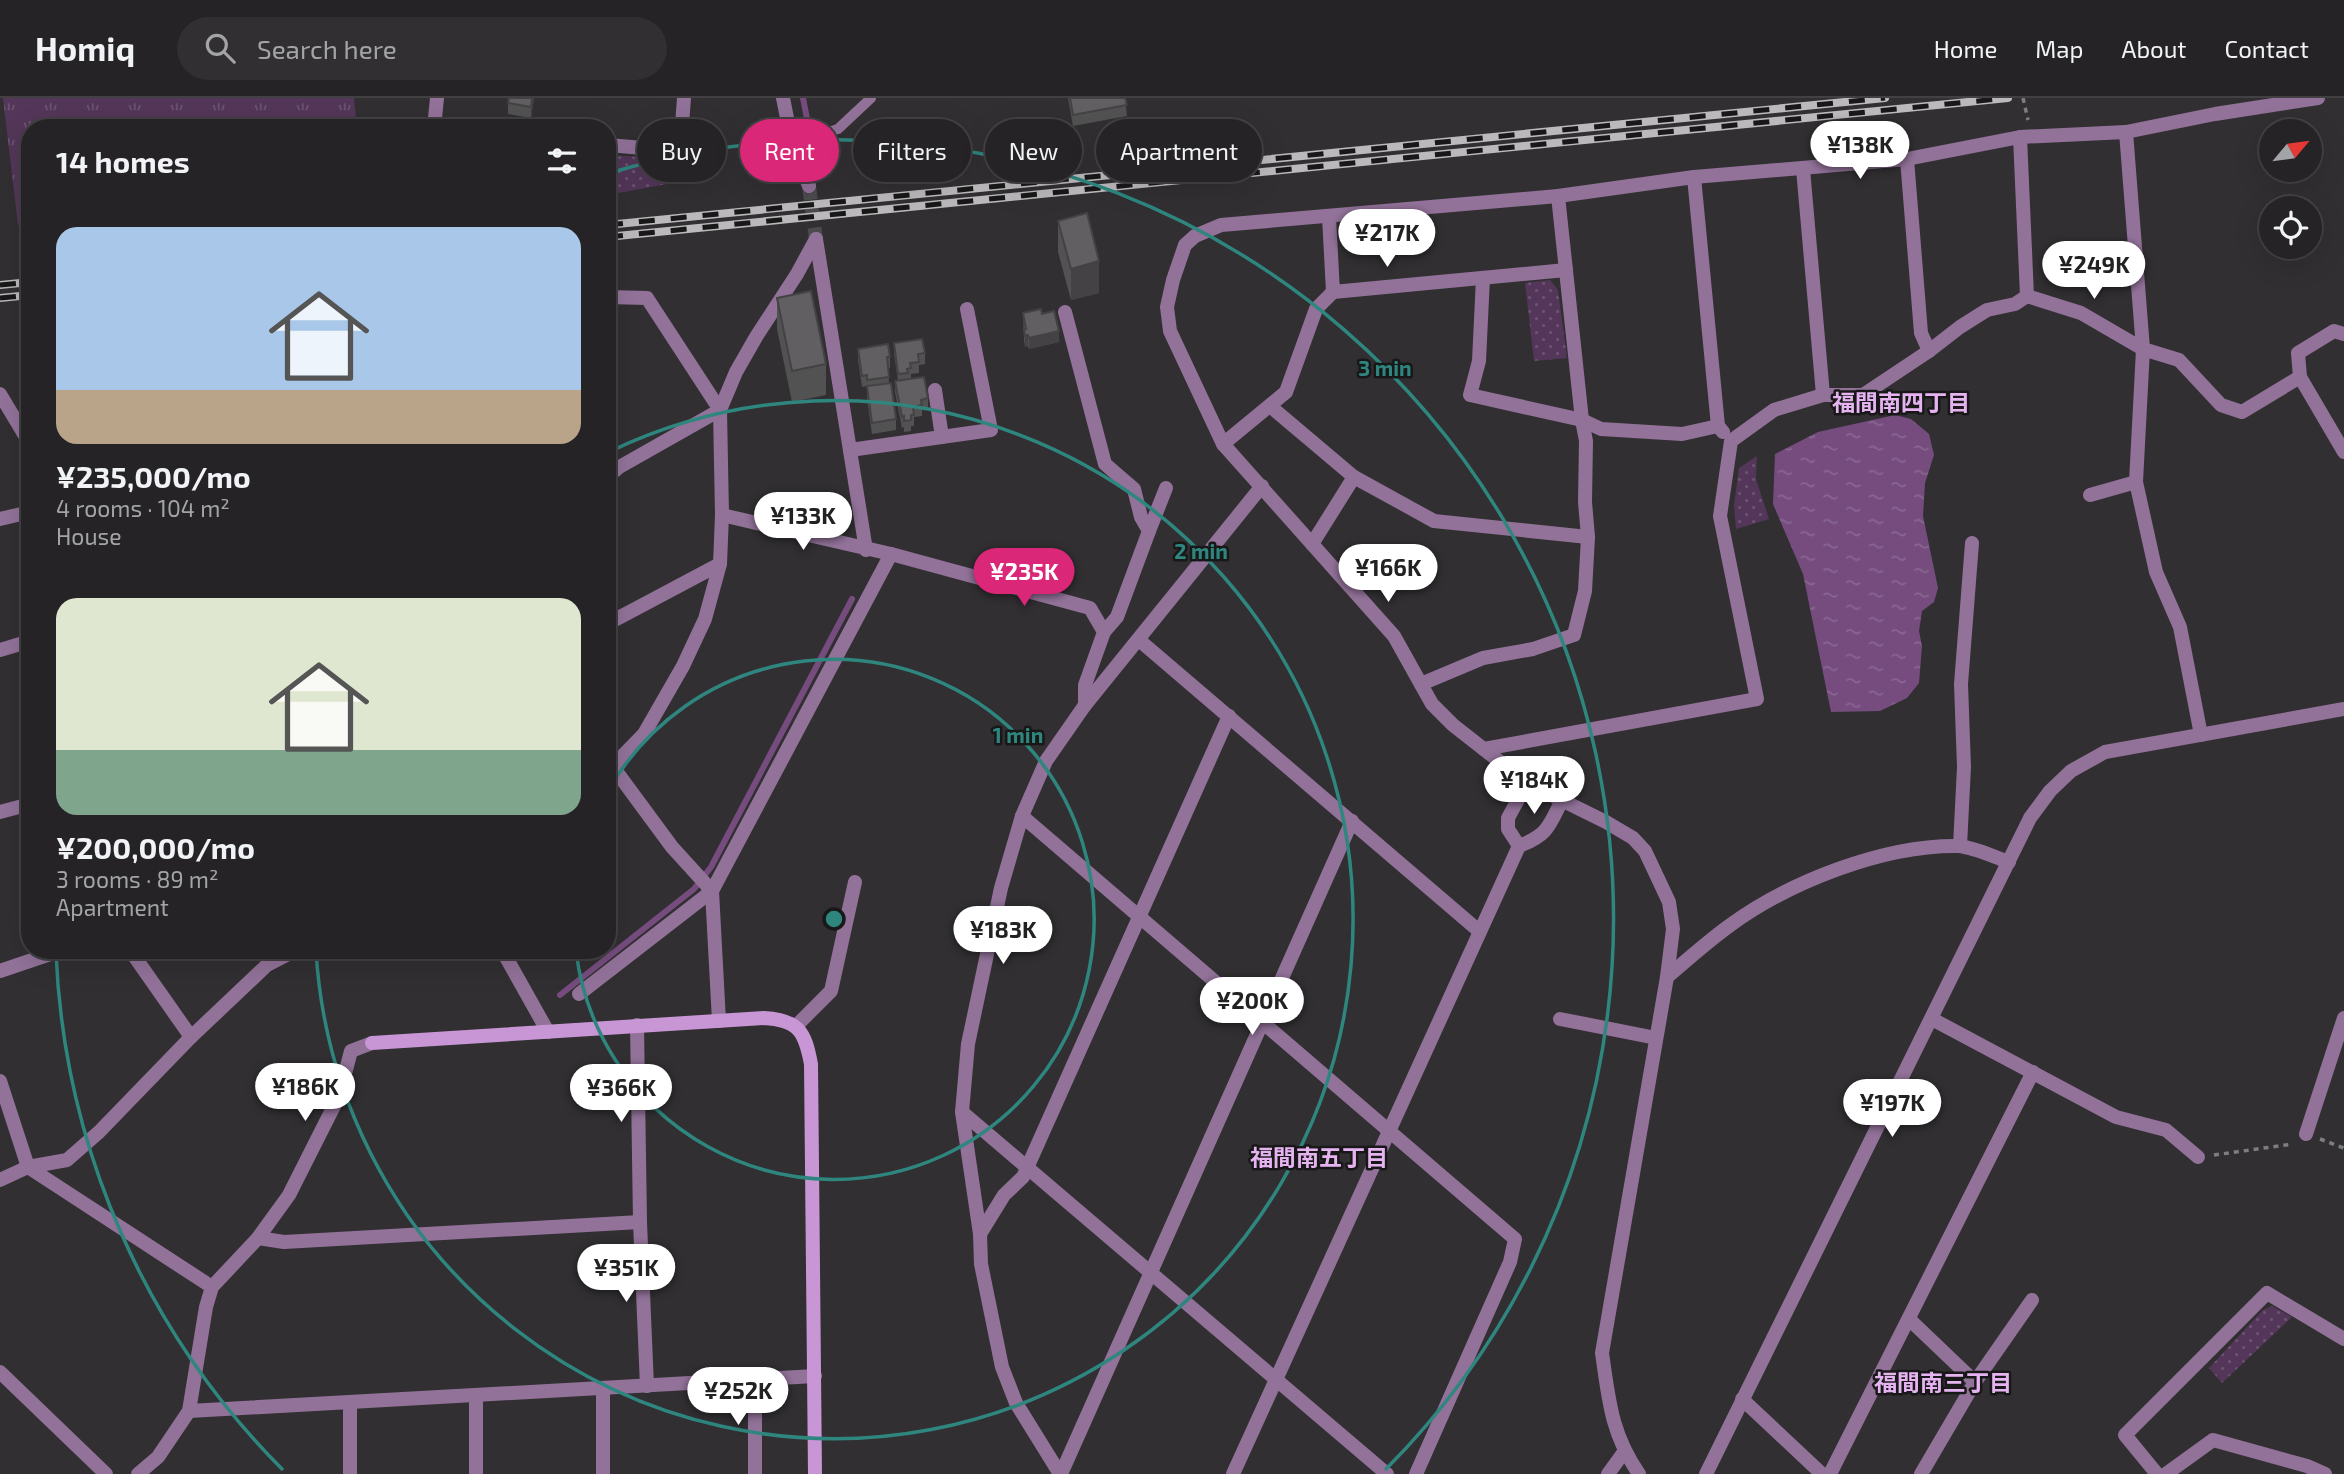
<!DOCTYPE html>
<html lang="en">
<head>
<meta charset="utf-8">
<style>
	body { margin:0; font-family:"Exo 2","Noto Sans JP",sans-serif; background:#312f32; color:#f1f3f6; height:100vh; display:flex; flex-direction:column; font-size:26px; white-space:nowrap }
	* { box-sizing:border-box; margin:0 }
	p { font-size:23px; color:#a3a4a7 }
	.icon { flex:none; width:38px; height:38px; fill:none; stroke:currentColor; stroke-width:2; stroke-linecap:round; stroke-linejoin:round }
	.map { position:relative; flex:1; overflow:hidden }
	.details { position:absolute; left:21px; top:21px; width:595px; height:840px; display:flex; flex-direction:column; background:#252326; border-radius:28px; box-shadow:0 7px 28px #0002,0 0 0 2px #424043 }
	.details>* { flex:none }
	.guide { position:absolute; left:637px; top:21px; width:665px; height:63px; display:flex; gap:14px }
	.needle { width:46px; rotate:61deg }
	.fabs { position:absolute; left:2259px; top:21px; display:grid; gap:14px }
	.fabs a { display:grid; place-items:center; width:63px; height:63px; border-radius:50%; background:#252326; box-shadow:0 7px 28px #0002,0 0 0 2px #424043; font-size:35px }
	.price { position:absolute; translate:-50% -60px; padding:0 16px; border-radius:24px; background:#fff; color:#222; font-size:23px; line-height:46px; filter:drop-shadow(0 2px 4px #0008) }
	.price::after { content:''; position:absolute; left:50%; top:42px; width:21px; height:16px; margin-left:-10px; background:inherit; clip-path:polygon(0 0,100% 0,50% 100%) }
	.price.active { background:#db2777; color:#fff }
	ul { padding:0; list-style:none }
	li { display:grid; align-content:center; gap:14px; height:371px; padding:0 35px }
	li span { display:grid; place-items:center; height:217px; border-radius:21px; color:#555 }
	li>.icon { margin-inline-start:auto }
	span .icon { width:126px; height:126px; fill:#fffc; stroke-width:1 }
	li b { font-size:30px }
	h2 { display:flex; justify-content:space-between; align-items:center; height:84px; padding:0 35px; font-size:30px }
	.tag { padding:0 24px; border-radius:32px; background:#252326; box-shadow:0 7px 28px #0002,0 0 0 2px #424043; font-size:24px; line-height:63px }
	.tag.active { background:#db2777; color:#fff }
	header { display:flex; align-items:center; gap:42px; box-sizing:border-box; height:98px; padding:0 35px; background:#252326; border-bottom:2px solid #424043 }
	header strong { font-size:33px }
	nav { display:flex; gap:38px; margin-inline-start:auto; font-size:24px }
	.search { width:490px; height:63px; background:#312f32; display:flex; align-items:center; gap:18px; box-sizing:border-box; padding:0 24px; border-radius:38px; color:#a3a4a7; font-size:26px }
	.map>svg:first-child { display:block }
</style>
</head>
<body>
<header>
<strong>Homiq</strong>
<div class="search"><svg class="icon" aria-label="search" viewBox="0 0 24 24"><circle cx="10" cy="10" r="6"/><path d="M15 15l6 6"/></svg>Search here</div>
<nav><a>Home</a><a>Map</a><a>About</a><a>Contact</a></nav>
</header>
<div class="map">
<svg width="2344" height="1376" viewBox="0 0 2344 1376">
	<defs>
		<pattern id="grass-tufts" width="24" height="20" patternUnits="userSpaceOnUse" patternTransform="scale(1.75)"><rect width="24" height="20" fill="#533659"/><path d="M3 7l-1-3M5 7V3M7 7l1-3M15 17l-1-3M17 17v-4M19 17l1-3" fill="none" stroke="#6b5371"/></pattern>
		<pattern id="park-dots" width="8" height="8" patternUnits="userSpaceOnUse" patternTransform="scale(1.75)"><rect width="8" height="8" fill="#533659"/><path d="M2 2h.1M6 6h.1" fill="none" stroke="#6b5371" stroke-width="1.8" stroke-linecap="round"/></pattern>
		<pattern id="water-ripples" width="26" height="14" patternUnits="userSpaceOnUse" patternTransform="scale(1.75)"><rect width="26" height="14" fill="#764c7f"/><path d="M2 4q2-2 4 0t4 0M15 11q2-2 4 0t4 0" fill="none" stroke="#896691"/></pattern>
	</defs>
	<rect width="100%" height="100%" fill="#312f32"/>
	<polygon fill="url(#grass-tufts)" points="3,0 354,0 356,21 346,30 30,30 30,129 18,127"/>
	<g fill="url(#park-dots)">
		<polygon points="607,57 679,61 678,84 607,97"/>
		<polygon points="1550,182 1558,192 1567,260 1534,263 1525,185"/>
		<polygon points="1757,358 1756,381 1769,421 1736,431 1734,407 1739,370"/>
		<polygon points="2272,1208 2292,1219 2222,1285 2209,1270 2263,1212"/>
	</g>
	<polygon fill="url(#water-ripples)" points="1895,317 1911,321 1929,336 1934,357 1925,385 1923,418 1938,490 1934,504 1922,513 1919,533 1922,548 1919,585 1907,600 1880,613 1831,614 1803,476 1773,406 1775,356 1818,334"/>
	<g fill="none" stroke-linecap="round" stroke-linejoin="round">
		<g stroke="#764c7f" stroke-width="6">
			<polyline points="803,0 808,26"/>
			<polyline points="560,897 694,791 711,769 852,501"/>
		</g>
		<polyline stroke="#4b4a4c" stroke-width="14" stroke-dasharray="14 7" stroke-linecap="butt" points="809,88 816,141"/>
		<g stroke="#7e7d7f" stroke-width="3.5" stroke-dasharray="5 5" stroke-linecap="butt">
			<polyline points="2023,0 2028,22"/>
			<polyline points="2320,1041 2344,1050"/>
			<polyline points="2214,1057 2293,1046"/>
		</g>
		<polyline stroke="#927299" stroke-width="10" points="792,45 838,31 871,0"/>
		<g stroke="#927299" stroke-width="14">
			<polyline points="783,0 792,45 809,88"/>
			<polyline points="434,30 437,0"/>
			<polyline points="2126,34 2143,251 2136,384 2156,474 2180,529 2201,637"/>
			<polyline points="2020,39 2027,198"/>
			<polyline points="607,47 680,53 684,0"/>
			<polyline points="1907,61 1921,235 1929,253"/>
			<polyline points="1803,71 1823,297"/>
			<polyline points="1694,79 1718,328 1723,334"/>
			<polyline points="1329,119 1333,194 1566,172"/>
			<polyline points="816,141 866,452"/>
			<polyline points="1483,180 1479,263 1470,297 1582,322 1601,331 1682,336 1718,328"/>
			<polyline points="2027,198 2081,215 2143,251 2179,262 2221,307 2242,314 2300,279"/>
			<polyline points="607,199 647,200 720,312"/>
			<polyline points="1065,214 1105,366 1134,391 1141,419 1149,433 1117,519 1104,534"/>
			<polyline points="2344,236 2334,233 2298,255 2300,279 2344,354"/>
			<polyline points="935,292 942,339"/>
			<polyline points="0,296 30,346"/>
			<polyline points="1270,308 1354,379 1312,446"/>
			<polyline points="1223,346 1286,294 1316,211 1333,194"/>
			<polyline points="850,352 991,332 967,211"/>
			<polyline points="607,357 616,372"/>
			<polyline points="607,376 720,312"/>
			<polyline points="1354,379 1434,423 1588,439"/>
			<polyline points="2090,397 2136,384"/>
			<polyline points="722,417 891,456 1090,510 1104,534 1085,587 1085,607"/>
			<polyline points="0,421 30,414"/>
			<polyline points="1149,433 1166,390"/>
			<polyline points="607,526 720,466"/>
			<polyline points="1139,542 1479,833"/>
			<polyline points="0,552 30,543"/>
			<polyline points="1421,586 1483,560 1533,551 1574,537 1585,493 1588,439 1585,404 1586,343 1582,322 1558,98"/>
			<polyline points="1484,651 1757,601 1720,418 1731,343 1774,312 1823,297 1863,297 1929,253 1960,229 1987,212 2015,206 2027,198"/>
			<polyline points="613,669 672,749 712,793 719,923"/>
			<polyline points="607,674 644,636 683,568 705,521 720,466 722,417 720,312 736,274 756,239 797,176 816,141"/>
			<polyline points="0,714 30,706"/>
			<polyline points="1022,718 1515,1141 1510,1164 1416,1376"/>
			<polyline points="1519,748 1508,731 1508,720 1527,685"/>
			<polyline points="1960,748 1964,669 1961,586 1972,445"/>
			<polyline points="130,852 191,939"/>
			<polyline points="502,852 548,934"/>
			<polyline points="0,873 62,852"/>
			<path d="M1667,879C1687,862 1707,844 1729,828C1789,784 1883,747 1958,748C1974,749 1994,759 2009,764"/>
			<polyline points="579,896 712,793 891,456"/>
			<polyline points="1560,921 1656,940"/>
			<polyline points="1932,921 2116,1019 2166,1032 2198,1059"/>
			<polyline points="637,927 640,1124 647,1288"/>
			<polyline points="796,928 831,893 855,784"/>
			<polyline points="0,983 28,1069 212,1189"/>
			<polyline points="962,1014 1387,1376"/>
			<polyline points="2306,1036 2344,920"/>
			<polyline points="0,1082 28,1069 67,1062 99,1034 191,939 267,867 296,852"/>
			<polyline points="980,1136 1004,1097 1023,1079 1229,618"/>
			<polyline points="258,1140 284,1144 640,1124"/>
			<polyline points="1909,1221 1975,1284 1921,1376"/>
			<polyline points="0,1274 106,1376"/>
			<polyline points="755,1282 755,1376"/>
			<polyline points="1975,1284 2032,1202"/>
			<polyline points="476,1298 476,1376"/>
			<polyline points="1742,1301 1822,1376"/>
			<polyline points="350,1306 350,1376"/>
			<polyline points="189,1313 815,1278"/>
			<polyline points="138,1376 158,1359 189,1313 206,1209 212,1189 258,1140 289,1097 339,998 351,953 372,945"/>
			<polyline points="603,1376 603,1290"/>
			<polyline points="1060,1376 1016,1305 1002,1269 981,1166 980,1136 962,1014 968,946 1001,790 1022,718 1046,663 1085,607 1262,388"/>
			<polyline points="1061,1376 1352,723"/>
			<path d="M1233,1376L1519,748C1548,737 1549,728 1562,702"/>
			<polyline points="1608,1376 1624,1354"/>
			<path d="M1639,1376C1611,1335 1609,1303 1602,1255L1667,879L1673,831L1669,804L1645,753L1633,740L1606,724L1527,685L1453,627L1432,606L1394,538L1223,346L1170,233L1167,209L1173,182L1185,147L1195,138L1221,127L1558,98L1694,79L1907,61L2020,39L2126,34L2215,16L2318,0"/>
			<polyline points="1706,1376 2030,720 2050,693 2071,673 2105,654 2344,611"/>
			<polyline points="1830,1376 2033,974"/>
			<polyline points="2157,1376 2125,1337 2267,1195 2344,1241"/>
			<polyline points="2166,1376 2213,1342 2307,1368 2325,1376"/>
		</g>
		<path stroke="#c996d5" stroke-width="14" d="M372,945L764,920C799,922 805,934 811,966L815,1376"/>
		<defs>
			<g id="rail">
				<polyline points="607,127 1885,0"/>
				<polyline points="607,139 2008,0"/>
				<polyline points="0,187 30,184"/>
				<polyline points="0,200 30,197"/>
			</g>
		</defs>
		<use href="#rail" stroke="#bbb9bb" stroke-width="8"/>
		<use href="#rail" stroke="#191819" stroke-width="5" stroke-dasharray="16" stroke-linecap="butt"/>
	</g>
	<g fill="#535253">
		<polygon points="534,0 531,20 508,16 508,5"/>
		<polygon points="1068,0 1125,0 1127,18 1073,28"/>
		<polygon points="1058,123 1099,195 1071,202 1058,154"/>
		<polygon points="777,200 826,266 826,297 792,304 777,231"/>
		<polygon points="1023,215 1042,216 1059,244 1029,251 1028,248 1025,249 1024,242"/>
		<polygon points="894,245 925,255 925,266 919,267 919,275 911,276 911,281 928,300 928,311 922,312 922,318 914,319 914,328 911,328 911,333 904,334 904,329 902,330 895,294 895,283 898,283 894,256"/>
		<polygon points="858,251 890,259 890,270 888,270 889,285 896,321 896,332 872,336 867,300 867,288 862,289 858,262"/>
	</g>
	<g fill="#444244">
		<polygon points="532,0 534,0 531,20 531,9"/>
		<polygon points="1099,163 1099,195 1071,202 1071,171"/>
		<polygon points="1059,233 1059,244 1029,251 1029,240"/>
		<polygon points="1028,237 1028,248 1025,249 1025,238"/>
	</g>
	<g fill="#615f61" stroke="#444244" stroke-width="2">
		<polygon points="509,0 532,0 531,9 508,5"/>
		<polygon points="1070,0 1125,0 1127,7 1073,17"/>
		<polygon points="1087,115 1099,163 1071,171 1058,123"/>
		<polygon points="811,193 826,266 792,273 777,200"/>
		<polygon points="1041,211 1042,216 1054,213 1059,233 1029,240 1028,237 1025,238 1024,231 1026,231 1023,215"/>
		<polygon points="922,241 925,255 918,256 919,264 910,265 911,270 907,271 908,275 898,276 894,245"/>
		<polygon points="888,246 890,259 887,259 889,279 867,282 867,277 862,278 858,251"/>
		<polygon points="924,279 928,300 921,302 922,307 913,309 914,317 911,317 911,322 904,323 904,318 902,319 895,283"/>
		<polygon points="891,285 896,321 872,325 867,288"/>
	</g>
	<g fill="none" stroke="#2e867f" stroke-width="3.5">
		<path d="M608 693A260 260 0 1 1 576 853"/>
		<path d="M611 353A519 519 0 1 1 316 853"/>
		<path d="M283 1372A779 779 0 0 1 56 855M613 74A779 779 0 0 1 1385 1372"/>
	</g>
	<g text-anchor="middle" stroke-width="5" stroke-linejoin="round" paint-order="stroke">
		<g font-size="23" font-weight="bold" fill="#e6b3f1" stroke="#191819">
			<text x="1901" y="313">福間南四丁目</text>
			<text x="1319" y="1068">福間南五丁目</text>
			<text x="1943" y="1293">福間南三丁目</text>
		</g>
	</g>
	<circle cx="834" cy="821" r="10" fill="#2e867f" stroke="#191819" stroke-width="3.5"/>
	<g font-size="21" text-anchor="middle" font-weight="bold" fill="#2e867f" stroke="#191819" stroke-width="5" stroke-linejoin="round" paint-order="stroke">
		<text x="1385" y="278">3 min</text>
		<text x="1201" y="461">2 min</text>
		<text x="1018" y="645">1 min</text>
	</g>
</svg>
<div class="fabs">
<a><svg class="needle" viewBox="-14 -14 28 28"><path d="M0-13l5 13h-10z" fill="#e53935"/><path d="M0 13l5-13h-10z" fill="#a3a4a7"/></svg></a>
<a><svg class="icon" aria-label="locate" viewBox="0 0 24 24"><circle cx="12" cy="12" r="6"/><path d="M12 2v4M12 18v4M2 12h4M18 12h4"/></svg></a>
</div>
<b class="price" style="left:1860px;top:83px">¥138K</b>
<b class="price" style="left:1387px;top:171px">¥217K</b>
<b class="price" style="left:2094px;top:203px">¥249K</b>
<b class="price" style="left:803px;top:454px">¥133K</b>
<b class="price" style="left:1388px;top:506px">¥166K</b>
<b class="price active" style="left:1024px;top:510px">¥235K</b>
<b class="price" style="left:1534px;top:718px">¥184K</b>
<b class="price" style="left:1003px;top:868px">¥183K</b>
<b class="price" style="left:1252px;top:939px">¥200K</b>
<b class="price" style="left:305px;top:1025px">¥186K</b>
<b class="price" style="left:621px;top:1026px">¥366K</b>
<b class="price" style="left:1892px;top:1041px">¥197K</b>
<b class="price" style="left:626px;top:1206px">¥351K</b>
<b class="price" style="left:738px;top:1329px">¥252K</b>
<div class="guide">
<a class="tag">Buy</a>
<a class="tag active">Rent</a>
<a class="tag">Filters</a>
<a class="tag">New</a>
<a class="tag">Apartment</a>
</div>
<section class="details">
<h2>14 homes<svg class="icon" aria-label="filters" viewBox="0 0 24 24"><path d="M4 7h16M4 17h16"/><circle cx="9" cy="7" r="2"/><circle cx="15" cy="17" r="2"/></svg></h2>
<ul>
<li><span style="background:linear-gradient(#a9c7e8 75%,#b9a48a 0)"><svg class="icon" aria-label="home" viewBox="0 0 24 24"><path d="M3 11l9-7 9 7M6 9v11h12V9"/></svg></span><div><b>¥235,000/mo</b><p>4 rooms · 104 m²</p><p>House</p></div></li>
<li><span style="background:linear-gradient(#dfe7d0 70%,#7fa58c 0)"><svg class="icon" aria-label="home" viewBox="0 0 24 24"><path d="M3 11l9-7 9 7M6 9v11h12V9"/></svg></span><div><b>¥200,000/mo</b><p>3 rooms · 89 m²</p><p>Apartment</p></div></li>
</ul>
</section>
</div>
</body>
</html>
